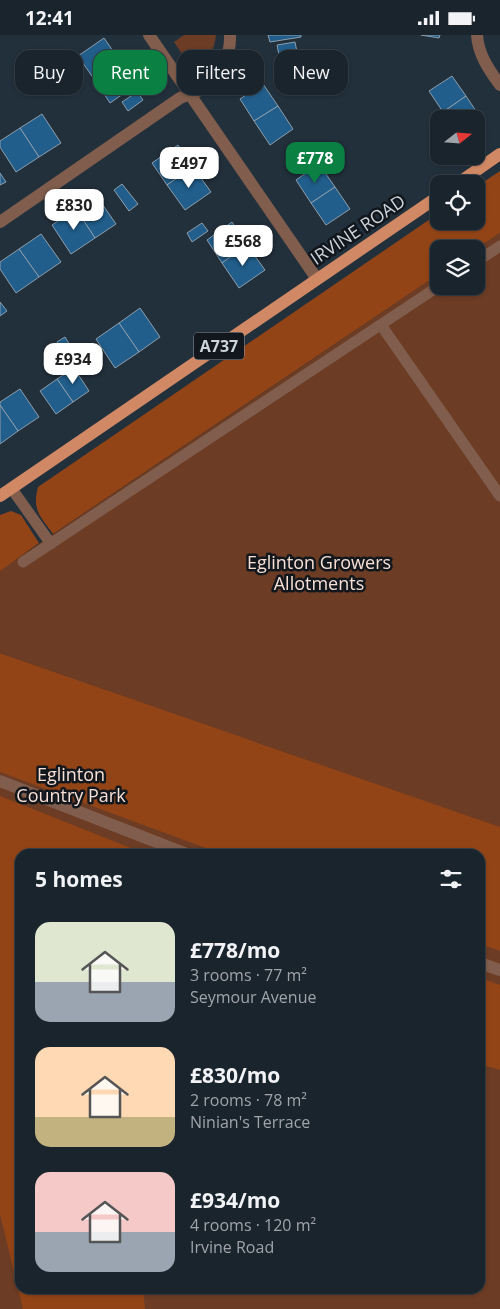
<!DOCTYPE html>
<html lang="en">
<head>
<meta charset="utf-8">
<style>
	body { margin:0; font-family:"Open Sans",sans-serif; background:#273039; color:#f1f3f6; height:100vh; display:flex; flex-direction:column; font-size:19px; white-space:nowrap }
	* { box-sizing:border-box; margin:0 }
	p { font-size:16px; color:#9fa4aa }
	.icon { flex:none; width:28px; height:28px; fill:none; stroke:currentColor; stroke-width:2; stroke-linecap:round; stroke-linejoin:round }
	.map { position:relative; flex:1; overflow:hidden }
	.side { position:absolute; left:15px; top:814px; width:470px; height:445px; display:flex; flex-direction:column; background:#1a242d; border-radius:15px; box-shadow:0 1px 4px #0004,0 0 0 1px #384149 }
	.side>* { flex:none }
	.guide { position:absolute; left:15px; top:15px; width:470px; height:45px; display:flex; gap:10px }
	.needle { width:32px; rotate:73deg }
	.fabs { position:absolute; left:430px; top:75px; display:grid; gap:10px }
	.fabs a { display:grid; place-items:center; width:55px; height:55px; border-radius:10px; background:#1a242d; box-shadow:0 1px 4px #0004,0 0 0 1px #384149; font-size:25px }
	.price { position:absolute; translate:-50% -42px; padding:0 11px; border-radius:10px; background:#fff; color:#222; font-size:16px; line-height:32px; filter:drop-shadow(0 1px 2px #0008) }
	.price::after { content:''; position:absolute; left:50%; top:30px; width:15px; height:11px; margin-left:-8px; background:inherit; clip-path:polygon(0 0,100% 0,50% 100%) }
	.price.active { background:#0b8043; color:#fff }
	ul { padding:0; list-style:none }
	li { display:flex; align-items:center; gap:15px; height:125px; padding:0 20px }
	li span { display:grid; place-items:center; flex:none; width:140px; height:100px; border-radius:15px; color:#555 }
	li>.icon { margin-inline-start:auto }
	span .icon { width:60px; height:60px; fill:#fffc; stroke-width:1 }
	li b { font-size:21px }
	h2 { display:flex; justify-content:space-between; align-items:center; height:60px; padding:0 20px; font-size:21px }
	.chip { padding:0 18px; border-radius:15px; background:#1a242d; box-shadow:0 1px 4px #0004,0 0 0 1px #384149; font-size:18px; line-height:45px }
	.chip.active { background:#0b8043; color:#fff }
	.status { display:flex; justify-content:space-between; align-items:center; height:35px; padding:0 25px; background:#1a242d; direction:ltr }
	.status svg { height:14px; fill:currentColor }
	.map>svg:first-child { display:block }
</style>
</head>
<body>
<div class="status"><b>12:41</b><svg viewBox="0 0 49 12"><path d="M0 12V9h3v3zM5 12V6h3v6zM10 12V3h3v9zM15 12V0h3v12zM26 1h20v11H26zM47 4h2v5h-2z"/></svg></div>
<div class="map">
<svg width="500" height="1274" viewBox="0 0 500 1274">
	<rect width="100%" height="100%" fill="#22303c"/>
	<g fill="#6c3c24" fill-rule="evenodd">
		<path d="M184,0H216C214,14 210,26 198,35H193L174,7Z"/>
		<path d="M500,198V1274H0V662L496,791L0,618V535L439,239V251H476V214ZM20,819H480V1254H20Z"/>
	</g>
	<g fill="#924416">
		<path d="M500,136V198L476,214H439V239L53,499C40,481 32,475 38,452L439,178V186H476V152Z"/>
		<polygon points="11,476 21,480 39,508 0,536 0,480"/>
		<polygon points="0,618 500,792 500,916 480,909 480,819 222,819 0,737"/>
		<polygon points="0,761 146,819 20,819 20,1254 143,1254 145,1274 23,1274 0,1179"/>
		<polygon points="480,943 500,950 500,1035 480,1029"/>
	</g>
	<g fill="#215e8b" stroke="#8d9eac">
		<polygon points="268,0 301,0 301,2 270,7"/>
		<polygon points="421,0 440,0 439,3"/>
		<polygon points="104,3 120,26 94,44 78,21"/>
		<polygon points="295,7 297,17 279,20 277,10"/>
		<polygon points="120,26 136,50 110,68 94,44"/>
		<polygon points="452,41 466,61 443,77 429,56"/>
		<polygon points="263,49 278,71 254,86 240,64"/>
		<polygon points="137,57 143,65 128,76 122,67"/>
		<polygon points="466,61 480,82 476,84 447,84 443,77"/>
		<polygon points="278,71 293,94 270,110 254,86"/>
		<polygon points="42,79 61,108 39,122 20,93"/>
		<polygon points="20,93 39,122 16,137 0,112 0,106"/>
		<polygon points="178,110 193,132 167,150 152,128"/>
		<polygon points="319,129 335,152 311,168 296,145"/>
		<polygon points="193,132 211,157 185,175 167,150"/>
		<polygon points="0,138 6,147 0,150"/>
		<polygon points="122,149 138,169 129,176 114,155"/>
		<polygon points="335,152 350,174 326,190 311,168"/>
		<polygon points="96,160 116,189 95,203 76,174"/>
		<polygon points="76,174 95,203 71,219 52,190"/>
		<polygon points="232,187 247,210 222,228 207,205"/>
		<polygon points="202,188 208,196 192,207 187,198"/>
		<polygon points="41,199 61,227 39,242 19,214"/>
		<polygon points="247,210 265,235 239,253 222,228"/>
		<polygon points="19,214 39,242 16,258 0,234 0,227"/>
		<polygon points="0,267 7,276 0,281"/>
		<polygon points="140,273 160,302 139,317 119,288"/>
		<polygon points="119,288 139,317 115,333 96,304"/>
		<polygon points="65,302 73,315 65,320 57,307"/>
		<polygon points="74,333 89,356 73,367 57,344"/>
		<polygon points="57,344 73,367 56,379 40,356"/>
		<polygon points="20,354 39,382 18,396 0,370 0,367"/>
		<polygon points="0,370 18,396 0,409"/>
	</g>
	<g fill="none" stroke-linecap="round" stroke-linejoin="round">
		<g stroke="#805d4c" stroke-width="11">
			<polyline points="476,227 500,211"/>
			<polyline points="381,290 500,461"/>
			<polyline points="12,454 51,509"/>
			<polyline points="23,527 439,251"/>
		</g>
		<g stroke="#805d4c" stroke-width="12">
			<polyline points="149,0 317,244"/>
			<path d="M477,0C478,19 489,35 500,50"/>
			<path d="M0,187L180,63C187,60 195,58 202,54C220,43 231,21 230,0"/>
			<polyline points="0,746 187,819"/>
			<polyline points="480,928 500,935"/>
		</g>
		<g stroke="#d18965" stroke-width="12">
			<polyline points="457,149 500,119"/>
			<polyline points="0,461 439,161"/>
		</g>
	</g>
	<g text-anchor="middle" stroke-width="5" stroke-linejoin="round" paint-order="stroke">
		<rect fill="#11171d" stroke="#949ba3" stroke-width="1" x="194" y="297.5" width="50" height="27" rx="4"/>
		<g font-size="16" font-weight="bold" fill="#ccd4dc">
			<text x="219" y="317">A737</text>
		</g>
		<g font-size="18" fill="#ccd4dc" stroke="#11171d">
			<text transform="translate(358 195) rotate(-34)" y="6">IRVINE ROAD</text>
		</g>
		<g font-size="18" fill="#f7dfd4" stroke="#11171d">
			<text x="319" y="534">Eglinton Growers<tspan x="319" dy="21">Allotments</tspan></text>
			<text x="71" y="746">Eglinton<tspan x="71" dy="21">Country Park</tspan></text>
		</g>
	</g>
</svg>
<div class="fabs">
<a><svg class="needle" viewBox="-14 -14 28 28"><path d="M0-13l5 13h-10z" fill="#e53935"/><path d="M0 13l5-13h-10z" fill="#9fa4aa"/></svg></a>
<a><svg class="icon" aria-label="locate" viewBox="0 0 24 24"><circle cx="12" cy="12" r="6"/><path d="M12 2v4M12 18v4M2 12h4M18 12h4"/></svg></a>
<a><svg class="icon" aria-label="layers" viewBox="0 0 24 24"><path d="M12 4l9 5-9 5-9-5zM3 14l9 5 9-5"/></svg></a>
</div>
<b class="price active" style="left:315px;top:149px">£778</b>
<b class="price" style="left:189px;top:154px">£497</b>
<b class="price" style="left:74px;top:196px">£830</b>
<b class="price" style="left:243px;top:232px">£568</b>
<b class="price" style="left:73px;top:350px">£934</b>
<div class="guide">
<a class="chip">Buy</a>
<a class="chip active">Rent</a>
<a class="chip">Filters</a>
<a class="chip">New</a>
</div>
<section class="side">
<h2>5 homes<svg class="icon" aria-label="filters" viewBox="0 0 24 24"><path d="M4 7h16M4 17h16"/><circle cx="9" cy="7" r="2"/><circle cx="15" cy="17" r="2"/></svg></h2>
<ul>
<li><span style="background:linear-gradient(#dfe7d0 60%,#9aa5b1 0)"><svg class="icon" aria-label="home" viewBox="0 0 24 24"><path d="M3 11l9-7 9 7M6 9v11h12V9"/></svg></span><div><b>£778/mo</b><p>3 rooms · 77 m²</p><p>Seymour Avenue</p></div></li>
<li><span style="background:linear-gradient(#ffd9b3 70%,#c2b280 0)"><svg class="icon" aria-label="home" viewBox="0 0 24 24"><path d="M3 11l9-7 9 7M6 9v11h12V9"/></svg></span><div><b>£830/mo</b><p>2 rooms · 78 m²</p><p>Ninian's Terrace</p></div></li>
<li><span style="background:linear-gradient(#f6c9c9 60%,#9aa5b1 0)"><svg class="icon" aria-label="home" viewBox="0 0 24 24"><path d="M3 11l9-7 9 7M6 9v11h12V9"/></svg></span><div><b>£934/mo</b><p>4 rooms · 120 m²</p><p>Irvine Road</p></div></li>
</ul>
</section>
</div>
</body>
</html>
